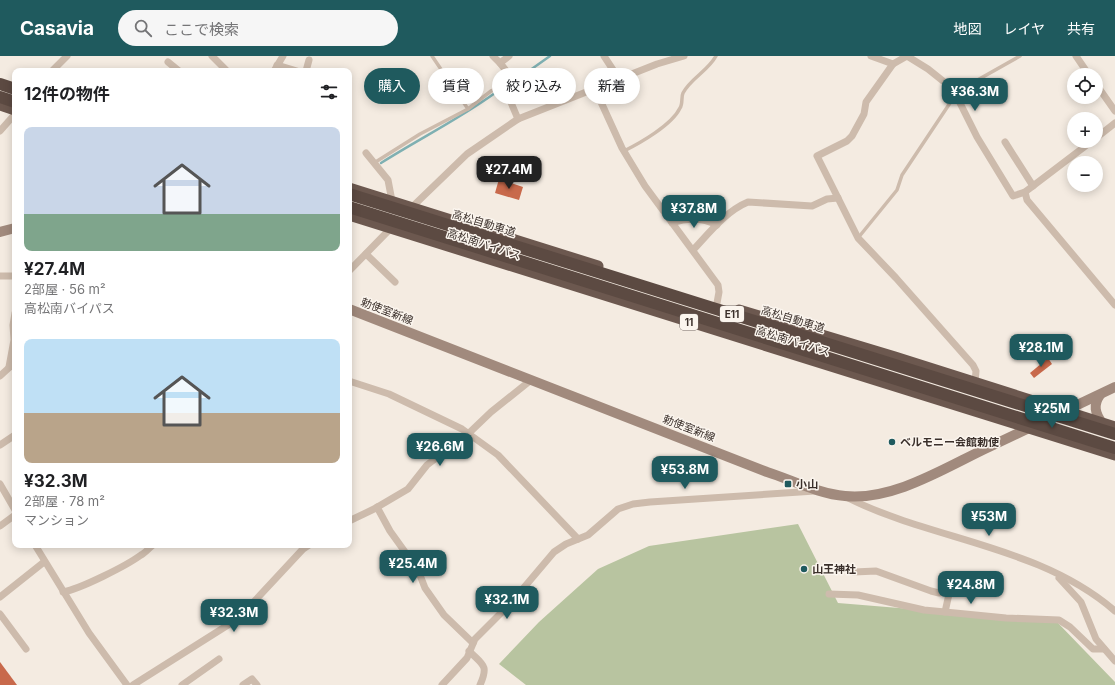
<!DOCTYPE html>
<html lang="ja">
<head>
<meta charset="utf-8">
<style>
	body { margin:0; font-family:Inter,"Noto Sans JP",sans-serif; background:#f6f6f6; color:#202124; height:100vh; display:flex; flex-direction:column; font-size:15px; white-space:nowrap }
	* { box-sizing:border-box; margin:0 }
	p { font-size:13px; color:#757577 }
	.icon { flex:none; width:22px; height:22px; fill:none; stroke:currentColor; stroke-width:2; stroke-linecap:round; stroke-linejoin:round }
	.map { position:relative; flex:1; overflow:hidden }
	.details { position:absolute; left:12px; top:12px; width:340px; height:480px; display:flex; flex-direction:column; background:#fff; border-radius:8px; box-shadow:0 2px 10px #0003 }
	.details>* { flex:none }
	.guide { position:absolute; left:364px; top:12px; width:380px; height:36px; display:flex; gap:8px }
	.controls { position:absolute; left:1067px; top:12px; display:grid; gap:8px }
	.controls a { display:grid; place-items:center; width:36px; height:36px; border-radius:50%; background:#fff; box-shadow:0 2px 10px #0003; font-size:20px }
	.price { position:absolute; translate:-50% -34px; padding:0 9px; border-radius:8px; background:#1f5a5e; color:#fff; font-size:13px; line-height:26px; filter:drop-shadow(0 1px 2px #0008) }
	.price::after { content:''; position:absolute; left:50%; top:24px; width:12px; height:9px; margin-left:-6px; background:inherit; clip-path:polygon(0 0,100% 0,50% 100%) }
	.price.current { background:#222; color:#fff }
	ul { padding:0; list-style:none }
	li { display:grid; align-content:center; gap:8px; height:212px; padding:0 12px }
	li span { display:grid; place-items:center; height:124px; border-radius:8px; color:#555 }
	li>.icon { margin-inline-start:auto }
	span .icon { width:72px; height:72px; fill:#fffc; stroke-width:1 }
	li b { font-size:17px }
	h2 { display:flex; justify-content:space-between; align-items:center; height:48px; padding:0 12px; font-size:17px }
	.tag { padding:0 14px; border-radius:18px; background:#fff; box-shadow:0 2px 10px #0003; font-size:14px; line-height:36px }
	.tag.current { background:#1f5a5e; color:#fff }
	header { display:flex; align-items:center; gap:24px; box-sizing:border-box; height:56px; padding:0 20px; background:#1f5a5e; color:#fff }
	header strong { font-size:19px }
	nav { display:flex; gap:22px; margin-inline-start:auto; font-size:14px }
	.search { width:280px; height:36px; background:#f6f6f6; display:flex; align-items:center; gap:10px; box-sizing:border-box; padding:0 14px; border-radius:22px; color:#757577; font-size:15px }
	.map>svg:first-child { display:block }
</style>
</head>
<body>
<header>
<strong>Casavia</strong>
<div class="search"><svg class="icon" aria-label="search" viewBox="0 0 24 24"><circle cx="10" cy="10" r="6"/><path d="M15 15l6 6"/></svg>ここで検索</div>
<nav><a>地図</a><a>レイヤ</a><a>共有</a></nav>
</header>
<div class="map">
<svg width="1115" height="629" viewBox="0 0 1115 629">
	<rect width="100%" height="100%" fill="#f4ebe1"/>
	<polygon fill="#b8c4a0" points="798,468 838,547 1056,565 1115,626 1115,629 526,629 499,608 539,566 598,513 649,490"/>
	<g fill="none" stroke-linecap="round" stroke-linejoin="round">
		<g stroke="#7fb0b2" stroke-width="2.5">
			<polyline points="519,22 550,0"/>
			<path d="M381,107C419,83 459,63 495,37"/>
		</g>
	</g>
	<g fill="#c8694b">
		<polygon points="499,123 523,131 519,144 495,137"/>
		<polygon points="1048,302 1052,308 1034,322 1030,317"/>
		<polygon points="0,606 17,629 0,629"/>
	</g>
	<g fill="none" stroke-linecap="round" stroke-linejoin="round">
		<g stroke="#cdbbac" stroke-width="3.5">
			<polyline points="432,0 468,53"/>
			<path d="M624,95C640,87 672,69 680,52C683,48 681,41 683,37C691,22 708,15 716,0"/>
			<polyline points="374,107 420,78 468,53 491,35 504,30"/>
			<polyline points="858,182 897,134 902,119 958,35 1020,0"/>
		</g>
		<g stroke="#cdbbac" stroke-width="7">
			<polyline points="212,0 227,15"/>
			<polyline points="493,0 500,7"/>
			<polyline points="509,0 500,7 512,22 511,25 504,30 518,63"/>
			<polyline points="604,0 619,23"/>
			<polyline points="871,0 893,8 907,0 928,13 953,33 977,81 1013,140 1025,136"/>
			<polyline points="1076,0 1089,19"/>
			<polyline points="168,6 179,15"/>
			<polyline points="893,8 866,46 864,58 852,80 847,85 817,100 858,182 896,222 973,309 976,315 975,326"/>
			<polyline points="277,9 297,15"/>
			<polyline points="52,15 67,0"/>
			<polyline points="274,15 283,0"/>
			<polyline points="306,15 309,4"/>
			<polyline points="1096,28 1115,55"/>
			<polyline points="595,33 622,92 645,130 718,229 719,236 717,247"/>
			<polyline points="0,75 15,58"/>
			<polyline points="1096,82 1115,67"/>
			<polyline points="1092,85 1025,136 1027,144 1115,249"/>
			<polyline points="1005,86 1033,130"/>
			<polyline points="366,97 388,124 392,145"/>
			<polyline points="409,154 467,98 518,63 657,8 684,0"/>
			<path d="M672,167C687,162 703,162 717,169"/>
			<path d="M693,194C709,177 726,155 748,146L812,150L827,143L838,142"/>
			<polyline points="366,198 395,226"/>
			<polyline points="349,215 392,171"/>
			<polyline points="0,220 15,220"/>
			<polyline points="9,311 14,284 13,269 15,257"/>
			<polyline points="0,320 12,309"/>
			<polyline points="349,325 389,338 462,373 498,399 578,483"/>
			<polyline points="0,389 15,379"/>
			<polyline points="0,428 15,454"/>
			<path d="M846,441C933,485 1039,489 1115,555"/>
			<polyline points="377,451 390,475 418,514 425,532 444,559 473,587"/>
			<polyline points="349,465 374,453 408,433 427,409 468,378 491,356 531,324"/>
			<polyline points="0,470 15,459"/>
			<polyline points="35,489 89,577 127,629"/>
			<polyline points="854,516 876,515 931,535 939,537 948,535 949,538 945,556"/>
			<polyline points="1059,522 1081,546 1096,583 1115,605"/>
			<path d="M63,536C80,533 126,510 141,499C145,497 149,492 153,489"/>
			<polyline points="829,538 858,539 924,554 945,556 1006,562 1059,564 1070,571 1093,593 1104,593"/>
			<polyline points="0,541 44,506"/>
			<polyline points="0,558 26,593"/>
			<path d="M469,595C483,609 489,609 480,629"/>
			<polyline points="133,629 228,569 250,550 303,493 309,489"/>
			<polyline points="182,629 219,603"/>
			<polyline points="243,629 252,623 257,629"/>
			<polyline points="442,629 467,602 475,583 510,548 554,496 566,488 588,479 618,453 633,448 650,446 815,435"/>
		</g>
		<g stroke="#a18a7d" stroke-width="10">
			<polyline points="0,176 15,172"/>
			<path d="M349,253L767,416C792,424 819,438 845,440C894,445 946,411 989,391C1031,371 1073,351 1115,331"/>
			<path d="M1100,339C1093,349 1095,357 1102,367"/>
		</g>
		<g stroke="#6c584f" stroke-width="11">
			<polyline points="0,49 15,54"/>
			<polyline points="349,132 598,210"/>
			<polyline points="349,159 1115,399"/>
			<polyline points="739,254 895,301 1115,371"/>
		</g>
		<g stroke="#5c4a42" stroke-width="12">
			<polyline points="0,28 15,33"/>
			<polyline points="0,41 15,46"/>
		</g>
		<g stroke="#5c4a42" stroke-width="12">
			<polyline points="349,138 1115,378"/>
			<polyline points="349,151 1115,392"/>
		</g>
	</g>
	<g fill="#1f5a5e" stroke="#fbf5ee" stroke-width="1.5">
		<circle cx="892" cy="386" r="4"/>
		<rect x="784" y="424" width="8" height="8" rx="2"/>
		<circle cx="804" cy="513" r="4"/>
	</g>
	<g text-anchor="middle" stroke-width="3" stroke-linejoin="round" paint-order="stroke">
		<g fill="#fbf5ee" stroke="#756b66" stroke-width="1">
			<rect x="720" y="250" width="24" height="16" rx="3"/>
			<rect x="680" y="258" width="18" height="16" rx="3"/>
		</g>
		<g font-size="10" font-weight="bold" fill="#3b302b">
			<text x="732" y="262">E11</text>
			<text x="689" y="270">11</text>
		</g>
		<g font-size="11" fill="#3b302b" stroke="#fbf5ee">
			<text transform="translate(484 167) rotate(17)" y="4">高松自動車道</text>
			<text transform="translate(484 188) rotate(18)" y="4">高松南バイパス</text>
			<text transform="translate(387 255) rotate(21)" y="4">勅使室新線</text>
			<text transform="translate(793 263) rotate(17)" y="4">高松自動車道</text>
			<text transform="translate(793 285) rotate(17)" y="4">高松南バイパス</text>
			<text transform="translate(689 372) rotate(21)" y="4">勅使室新線</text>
		</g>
		<g font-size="11" font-weight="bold" fill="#3b302b" stroke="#fbf5ee" text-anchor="start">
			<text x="900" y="390">ベルモニー会館勅使</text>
			<text x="796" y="432">小山</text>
			<text x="812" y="517">山王神社</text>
		</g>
	</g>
</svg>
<div class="controls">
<a><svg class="icon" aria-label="locate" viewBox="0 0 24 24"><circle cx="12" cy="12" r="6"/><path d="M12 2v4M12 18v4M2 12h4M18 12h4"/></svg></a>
<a>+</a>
<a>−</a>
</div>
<b class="price" style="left:975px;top:56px">¥36.3M</b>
<b class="price current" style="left:509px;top:134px">¥27.4M</b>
<b class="price" style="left:694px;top:173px">¥37.8M</b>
<b class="price" style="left:1041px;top:312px">¥28.1M</b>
<b class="price" style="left:1052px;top:373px">¥25M</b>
<b class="price" style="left:440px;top:411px">¥26.6M</b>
<b class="price" style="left:685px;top:434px">¥53.8M</b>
<b class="price" style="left:989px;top:481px">¥53M</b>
<b class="price" style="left:413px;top:528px">¥25.4M</b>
<b class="price" style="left:971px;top:549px">¥24.8M</b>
<b class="price" style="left:507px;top:564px">¥32.1M</b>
<b class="price" style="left:234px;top:577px">¥32.3M</b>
<div class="guide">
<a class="tag current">購入</a>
<a class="tag">賃貸</a>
<a class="tag">絞り込み</a>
<a class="tag">新着</a>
</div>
<section class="details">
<h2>12件の物件<svg class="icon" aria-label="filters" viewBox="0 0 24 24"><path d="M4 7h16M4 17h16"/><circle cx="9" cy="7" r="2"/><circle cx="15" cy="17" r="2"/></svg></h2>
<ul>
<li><span style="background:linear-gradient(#c9d6e8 70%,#7fa58c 0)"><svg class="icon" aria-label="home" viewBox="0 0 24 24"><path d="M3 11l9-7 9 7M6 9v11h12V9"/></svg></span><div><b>¥27.4M</b><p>2部屋 · 56 m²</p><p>高松南バイパス</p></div></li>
<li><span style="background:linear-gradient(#bfe0f5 60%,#b9a48a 0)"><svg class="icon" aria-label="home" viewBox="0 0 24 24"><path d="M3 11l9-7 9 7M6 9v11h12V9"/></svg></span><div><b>¥32.3M</b><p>2部屋 · 78 m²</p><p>マンション</p></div></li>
</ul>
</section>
</div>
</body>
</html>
